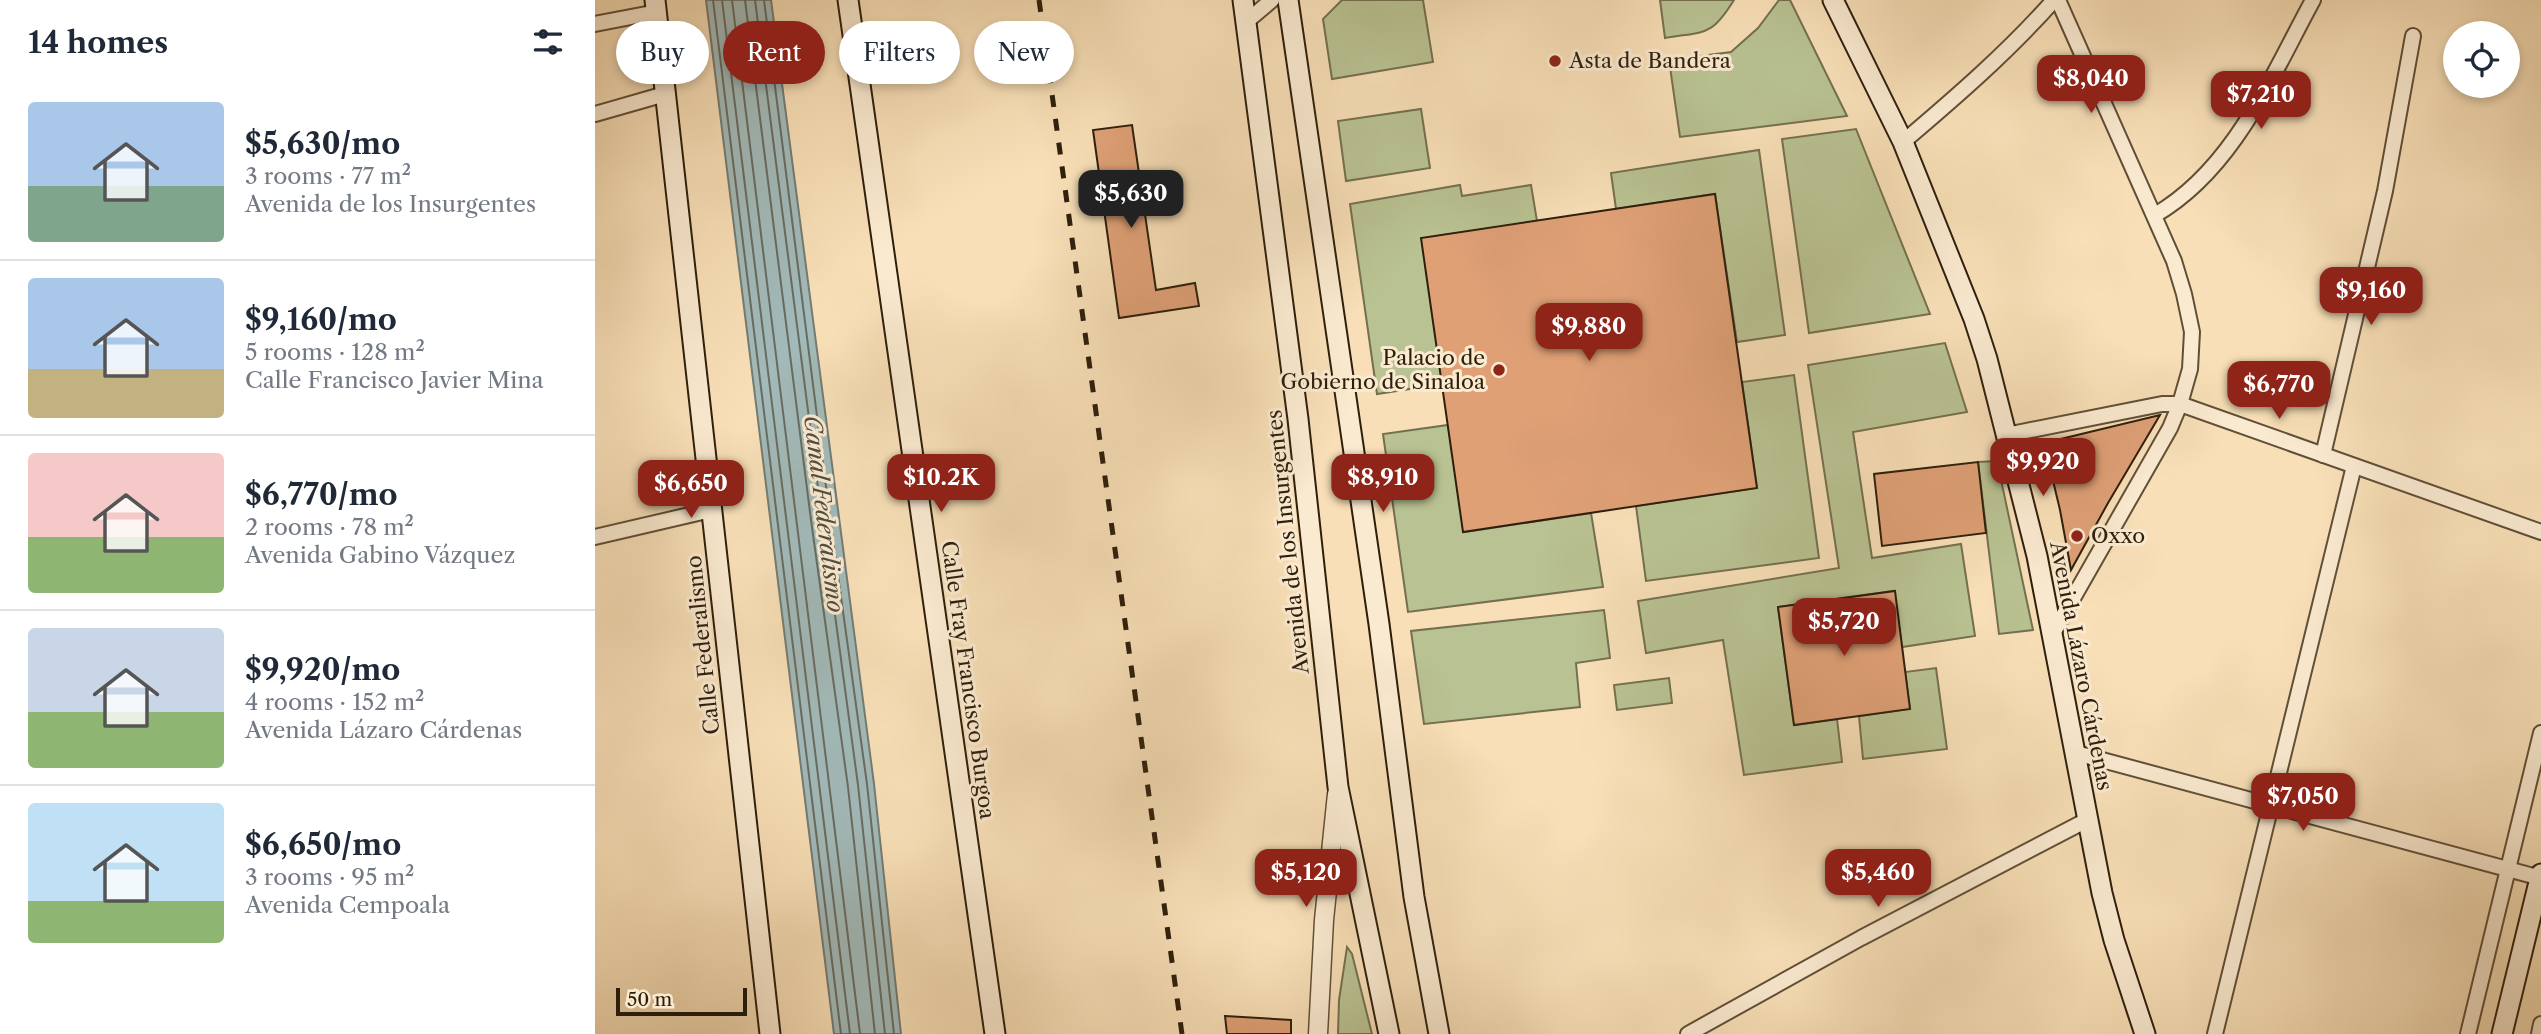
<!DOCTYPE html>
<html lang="en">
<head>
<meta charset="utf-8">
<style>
	body { margin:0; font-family:"Libre Caslon Text",serif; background:#f2f2f3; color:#1f2937; height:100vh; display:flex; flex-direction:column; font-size:26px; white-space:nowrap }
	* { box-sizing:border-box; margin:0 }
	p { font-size:23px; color:#747a83 }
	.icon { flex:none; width:38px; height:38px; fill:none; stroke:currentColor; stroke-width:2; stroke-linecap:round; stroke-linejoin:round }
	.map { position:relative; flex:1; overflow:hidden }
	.side { display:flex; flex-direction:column; background:#fff; width:595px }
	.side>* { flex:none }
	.hud { position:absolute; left:21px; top:21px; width:665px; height:63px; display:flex; gap:14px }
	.fabs { position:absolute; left:1848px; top:21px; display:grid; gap:14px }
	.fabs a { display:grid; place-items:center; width:77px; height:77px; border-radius:50%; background:#fff; box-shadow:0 4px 10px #0003; font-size:35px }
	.scale { position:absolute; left:21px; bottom:18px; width:131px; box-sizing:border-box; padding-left:7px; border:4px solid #2e1f0c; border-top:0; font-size:19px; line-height:24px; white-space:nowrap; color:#2e1f0c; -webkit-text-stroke:5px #faead0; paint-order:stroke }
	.price { position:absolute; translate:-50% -60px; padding:0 16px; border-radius:14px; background:#8f2418; color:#fff; font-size:23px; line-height:46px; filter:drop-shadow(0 2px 4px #0008) }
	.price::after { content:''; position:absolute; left:50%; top:42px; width:21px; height:16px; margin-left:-10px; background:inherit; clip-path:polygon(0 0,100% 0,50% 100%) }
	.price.current { background:#222; color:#fff }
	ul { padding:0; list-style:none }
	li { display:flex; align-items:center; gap:21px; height:175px; padding:0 28px }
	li+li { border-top:2px solid #e0e1e3 }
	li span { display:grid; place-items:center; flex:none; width:196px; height:140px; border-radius:7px; color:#555 }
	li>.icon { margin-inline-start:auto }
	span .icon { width:84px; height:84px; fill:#fffc; stroke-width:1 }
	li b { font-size:30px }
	h2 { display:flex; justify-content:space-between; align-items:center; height:84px; padding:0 28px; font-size:30px }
	.pill { padding:0 24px; border-radius:32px; background:#fff; box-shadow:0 4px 10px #0003; font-size:24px; line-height:63px }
	.pill.current { background:#8f2418; color:#fff }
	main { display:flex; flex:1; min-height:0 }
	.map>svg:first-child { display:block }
</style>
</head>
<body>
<main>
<section class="side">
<h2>14 homes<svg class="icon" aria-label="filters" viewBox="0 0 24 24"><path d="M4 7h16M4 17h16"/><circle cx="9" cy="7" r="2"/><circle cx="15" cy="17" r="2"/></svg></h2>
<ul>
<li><span style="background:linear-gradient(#a9c7e8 60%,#7fa58c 0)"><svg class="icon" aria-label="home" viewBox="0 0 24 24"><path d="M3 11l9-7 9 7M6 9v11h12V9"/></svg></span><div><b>$5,630/mo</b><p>3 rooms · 77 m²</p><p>Avenida de los Insurgentes</p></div></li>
<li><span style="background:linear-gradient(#a9c7e8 65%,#c2b280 0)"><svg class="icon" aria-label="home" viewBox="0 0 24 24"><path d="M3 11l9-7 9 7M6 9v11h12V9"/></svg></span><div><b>$9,160/mo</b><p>5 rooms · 128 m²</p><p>Calle Francisco Javier Mina</p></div></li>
<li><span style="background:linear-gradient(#f6c9c9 60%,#8fb573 0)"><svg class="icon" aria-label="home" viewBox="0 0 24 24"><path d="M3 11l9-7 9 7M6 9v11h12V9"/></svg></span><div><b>$6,770/mo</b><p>2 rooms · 78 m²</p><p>Avenida Gabino Vázquez</p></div></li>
<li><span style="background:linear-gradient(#c9d6e8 60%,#8fb573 0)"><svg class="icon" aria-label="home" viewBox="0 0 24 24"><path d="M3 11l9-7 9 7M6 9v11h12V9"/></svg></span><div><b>$9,920/mo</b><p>4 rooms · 152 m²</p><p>Avenida Lázaro Cárdenas</p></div></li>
<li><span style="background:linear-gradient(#bfe0f5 70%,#8fb573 0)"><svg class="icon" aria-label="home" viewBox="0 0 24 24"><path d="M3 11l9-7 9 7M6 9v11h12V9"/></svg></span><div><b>$6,650/mo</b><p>3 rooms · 95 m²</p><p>Avenida Cempoala</p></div></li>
</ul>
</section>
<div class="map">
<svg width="1946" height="1034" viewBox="0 0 1946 1034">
	<rect width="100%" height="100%" fill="#f8dfb7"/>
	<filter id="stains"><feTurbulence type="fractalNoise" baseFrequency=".00286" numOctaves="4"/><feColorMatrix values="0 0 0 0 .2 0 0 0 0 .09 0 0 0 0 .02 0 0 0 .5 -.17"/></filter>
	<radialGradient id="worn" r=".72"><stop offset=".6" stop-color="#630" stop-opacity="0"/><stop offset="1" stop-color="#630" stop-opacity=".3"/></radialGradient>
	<g fill="#b9c292" stroke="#74704f" stroke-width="2">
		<polygon points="747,0 828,0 838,62 737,79 728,19"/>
		<path d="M1065,0H1139C1116,37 1111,31 1070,38Z"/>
		<polygon points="1184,0 1195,0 1252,116 1085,137 1074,60 1136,52 1163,28"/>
		<polygon points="826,109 835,168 751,181 743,121"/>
		<polygon points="1261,129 1335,314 1214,333 1187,139"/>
		<polygon points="1164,150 1190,335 1142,342 1120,194 1021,209 1016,173"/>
		<polygon points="865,185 867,196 936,185 942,221 847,384 782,394 755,204"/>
		<polygon points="1350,343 1372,412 1258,432 1277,558 1366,544 1380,636 1307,647 1299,591 1183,607 1199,725 1242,719 1247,762 1149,775 1128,640 1051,653 1043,601 1244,568 1213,365"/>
		<polygon points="1199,375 1224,558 1051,581 1041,506 1162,488 1147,382"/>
		<polygon points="853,425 869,532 996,513 1008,587 813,612 788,434"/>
		<polygon points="1402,461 1438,630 1404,634 1383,462"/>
		<polygon points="1009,610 1015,658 981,663 985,707 829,724 816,631"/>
		<polygon points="1341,668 1352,749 1268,759 1264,716 1315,709 1310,672"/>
		<polygon points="1074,678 1077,703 1022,710 1019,685"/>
		<polygon points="752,947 757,954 777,1034 743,1034 744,1000"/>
	</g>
	<polygon fill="#a2bab9" stroke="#747c74" stroke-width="2" points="111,0 176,0 279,784 306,1034 239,1034"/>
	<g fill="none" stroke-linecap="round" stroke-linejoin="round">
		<g stroke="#686c62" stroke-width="2">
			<polyline points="118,0 246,1034"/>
			<polyline points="127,0 255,1034"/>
			<polyline points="137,0 265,1034"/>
			<polyline points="150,0 216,520 253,787 280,1034"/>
			<polyline points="160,0 227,519 263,785 290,1034"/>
			<polyline points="169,0 235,518 272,784 299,1034"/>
		</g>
	</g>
	<g fill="#dfa076" stroke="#2e1f0c" stroke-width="2">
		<polygon points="537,125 561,290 600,283 604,306 524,318 498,130"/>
		<polygon points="1120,194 1162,488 868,532 826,238"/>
		<polygon points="1565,415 1513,503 1476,570 1465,510 1449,443"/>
		<polygon points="1383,462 1391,533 1287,546 1279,474"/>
		<polygon points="1300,591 1315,709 1199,725 1183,607"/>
		<polygon points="630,1016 696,1020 696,1034 632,1034"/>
	</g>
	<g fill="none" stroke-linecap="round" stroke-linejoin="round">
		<defs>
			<g id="minor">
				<polyline points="651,22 677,0"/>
				<polyline points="0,24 62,12"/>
				<polyline points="0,114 70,94"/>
				<path d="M1308,142C1361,97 1413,52 1459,0"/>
				<path d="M1560,215C1639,169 1676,77 1718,0"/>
				<polyline points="1411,435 1567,404 1585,404 1946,532"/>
				<polyline points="1728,455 1790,191 1818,36"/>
				<polyline points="0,537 116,510"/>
				<polyline points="1457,635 1575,428 1585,404 1595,369 1597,332 1589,294 1579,261 1463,0"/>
				<polyline points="1481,753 1946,878"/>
				<polyline points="1093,1034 1266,938 1492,820"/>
				<polyline points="1620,1034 1759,466"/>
				<polyline points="1873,1034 1946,733"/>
				<polyline points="1944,1034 1946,1024"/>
			</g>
			<polyline id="tertiary" points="723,1034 729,920 742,794"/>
			<g id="secondary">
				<polyline points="60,0 175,1034"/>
				<polyline points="253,0 400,1034"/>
				<polyline points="648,0 703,419 743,787 794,1034"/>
				<polyline points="693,0 784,624 819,897 844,1034"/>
				<polyline points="1238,0 1308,142 1379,319 1392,359 1442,556 1507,893 1519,940 1550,1034"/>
				<polyline points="1907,1034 1946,874"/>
			</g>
		</defs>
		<use href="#minor" stroke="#604f37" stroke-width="18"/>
		<use href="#tertiary" stroke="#604f37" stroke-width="21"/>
		<use href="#secondary" stroke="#2e1f0c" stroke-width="23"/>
		<use href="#minor" stroke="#faead0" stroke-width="14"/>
		<use href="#tertiary" stroke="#faead0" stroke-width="18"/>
		<use href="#secondary" stroke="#faead0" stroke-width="19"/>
		<polyline stroke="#2e1f0c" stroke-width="5" stroke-dasharray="12 12" stroke-linecap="butt" points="444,0 587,1034"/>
	</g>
	<g fill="#8f2418" stroke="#faead0" stroke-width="2.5">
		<circle cx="960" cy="61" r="7"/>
		<circle cx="904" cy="370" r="7"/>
		<circle cx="1482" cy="536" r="7"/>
	</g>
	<g text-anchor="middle" stroke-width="6" stroke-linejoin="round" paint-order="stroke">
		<g font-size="21" fill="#2e1f0c" stroke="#faead0" text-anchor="start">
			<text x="974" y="68">Asta de Bandera</text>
			<text x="890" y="365" text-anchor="end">Palacio de<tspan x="890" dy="24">Gobierno de Sinaloa</tspan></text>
			<text x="1496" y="543">Oxxo</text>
		</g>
		<g font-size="21" fill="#2e1f0c" stroke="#faead0">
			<text transform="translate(693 542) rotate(-96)" y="7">Avenida de los Insurgentes</text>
			<text transform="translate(108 645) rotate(-96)" y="7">Calle Federalismo</text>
			<text transform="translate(1486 666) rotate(79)" y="7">Avenida Lázaro Cárdenas</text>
			<text transform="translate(373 680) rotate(82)" y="7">Calle Fray Francisco Burgoa</text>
		</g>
		<g font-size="23" font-style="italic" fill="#514e40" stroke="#faead0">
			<text transform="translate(229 514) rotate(83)" y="8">Canal Federalismo</text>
		</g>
	</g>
	<rect width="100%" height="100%" filter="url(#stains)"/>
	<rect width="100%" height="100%" fill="url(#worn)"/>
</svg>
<div class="fabs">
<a><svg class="icon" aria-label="locate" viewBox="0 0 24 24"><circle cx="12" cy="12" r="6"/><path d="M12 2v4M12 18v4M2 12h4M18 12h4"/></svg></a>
</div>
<div class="scale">50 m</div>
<b class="price" style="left:1496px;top:115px">$8,040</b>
<b class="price" style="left:1666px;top:131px">$7,210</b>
<b class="price current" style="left:536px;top:230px">$5,630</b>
<b class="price" style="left:1776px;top:327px">$9,160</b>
<b class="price" style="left:994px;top:363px">$9,880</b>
<b class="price" style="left:1684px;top:421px">$6,770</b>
<b class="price" style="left:1448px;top:498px">$9,920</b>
<b class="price" style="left:346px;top:514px">$10.2K</b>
<b class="price" style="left:788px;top:514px">$8,910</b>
<b class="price" style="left:96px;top:520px">$6,650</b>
<b class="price" style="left:1249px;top:658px">$5,720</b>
<b class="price" style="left:1708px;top:833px">$7,050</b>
<b class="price" style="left:711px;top:909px">$5,120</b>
<b class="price" style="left:1283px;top:909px">$5,460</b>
<div class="hud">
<a class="pill">Buy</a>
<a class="pill current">Rent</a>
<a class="pill">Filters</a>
<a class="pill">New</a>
</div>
</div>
</main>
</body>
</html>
